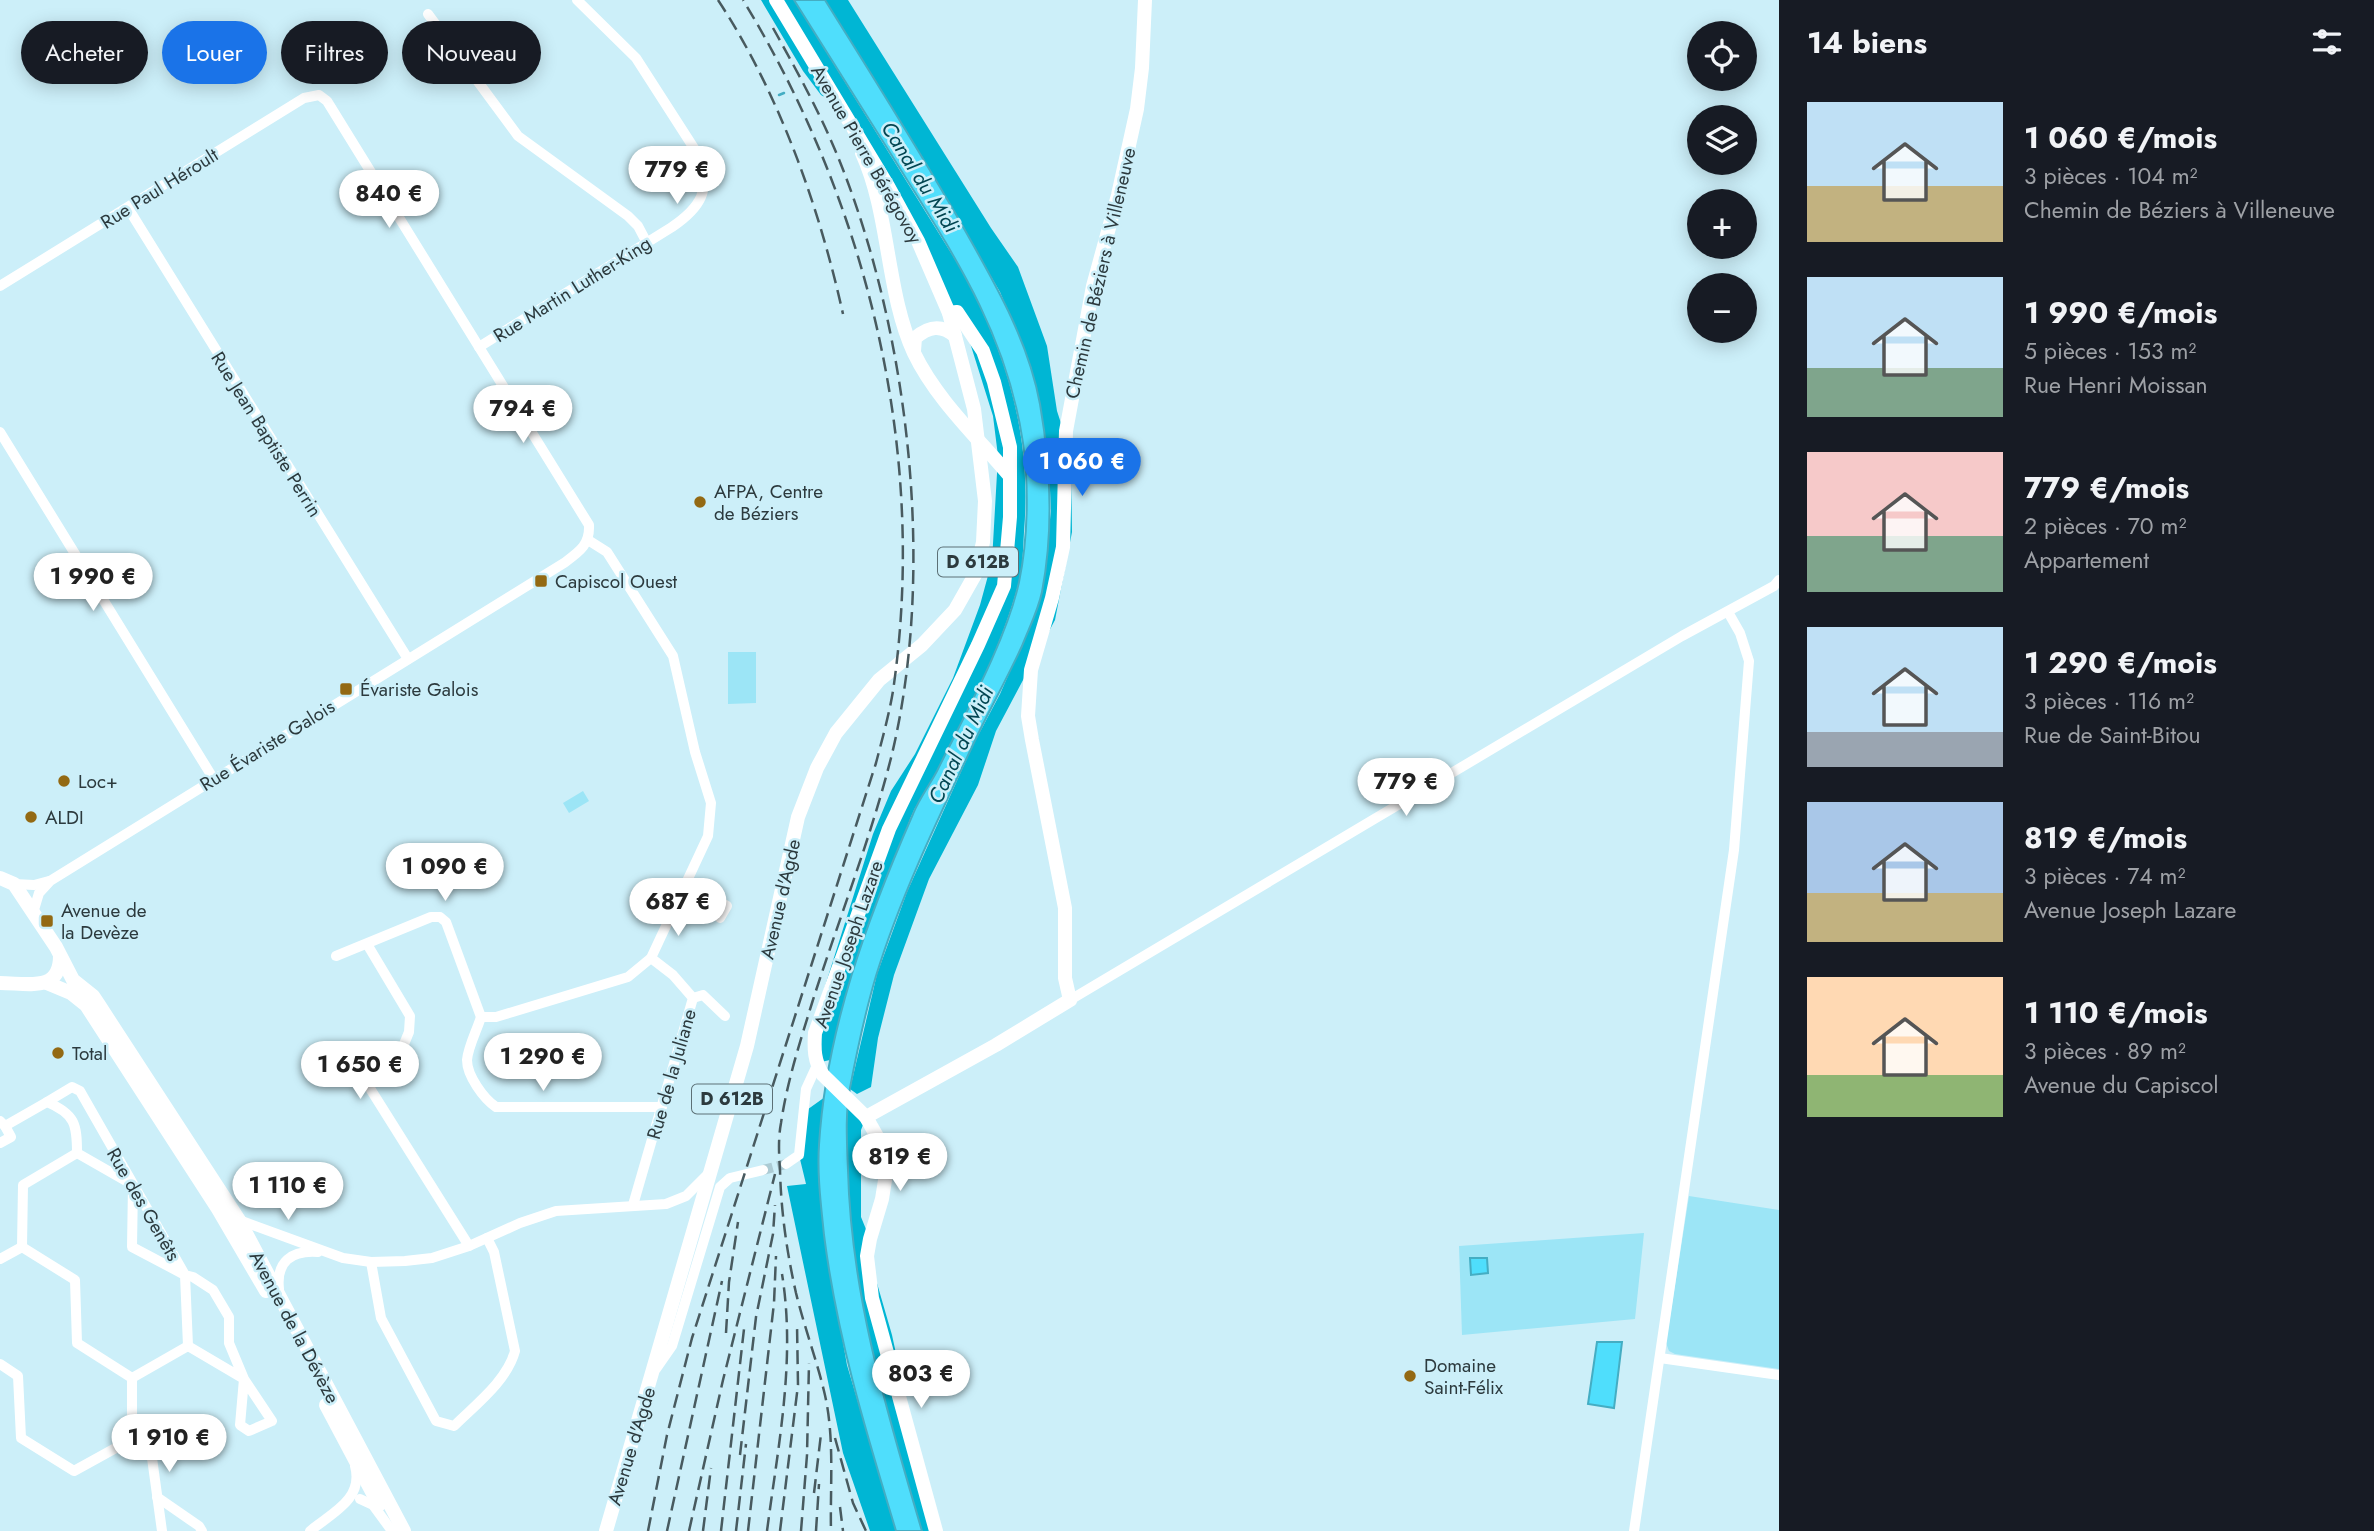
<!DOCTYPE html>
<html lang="fr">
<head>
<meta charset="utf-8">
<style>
	body { margin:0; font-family:Jost,sans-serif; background:#20242c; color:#f1f3f6; height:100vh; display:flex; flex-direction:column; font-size:26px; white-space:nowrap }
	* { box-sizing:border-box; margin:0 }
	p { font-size:23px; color:#9ea1a6 }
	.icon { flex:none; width:38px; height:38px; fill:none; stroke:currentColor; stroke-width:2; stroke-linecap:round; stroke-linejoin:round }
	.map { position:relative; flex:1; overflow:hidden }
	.drawer { display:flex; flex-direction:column; background:#171b24; width:595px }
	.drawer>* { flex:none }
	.top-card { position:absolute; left:21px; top:21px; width:665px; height:63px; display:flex; gap:14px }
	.fabs { position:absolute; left:1687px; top:21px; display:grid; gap:14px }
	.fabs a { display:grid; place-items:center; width:70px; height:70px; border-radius:50%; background:#171b24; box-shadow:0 4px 18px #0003; font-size:35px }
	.price { position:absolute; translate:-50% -60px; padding:0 16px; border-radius:24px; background:#fff; color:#222; font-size:23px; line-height:46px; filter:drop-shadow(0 2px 4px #0008) }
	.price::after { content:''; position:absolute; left:50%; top:42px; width:21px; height:16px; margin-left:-10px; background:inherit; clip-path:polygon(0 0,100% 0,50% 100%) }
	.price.active { background:#1a73e8; color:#fff }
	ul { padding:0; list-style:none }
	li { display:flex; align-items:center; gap:21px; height:175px; padding:0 28px }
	li span { display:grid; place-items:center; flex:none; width:196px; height:140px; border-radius:0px; color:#555 }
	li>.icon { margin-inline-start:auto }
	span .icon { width:84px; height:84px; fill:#fffc; stroke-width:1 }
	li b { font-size:30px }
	h2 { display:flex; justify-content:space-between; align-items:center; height:84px; padding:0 28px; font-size:30px }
	.chip { padding:0 24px; border-radius:32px; background:#171b24; box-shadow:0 4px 18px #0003; font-size:24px; line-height:63px }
	.chip.active { background:#1a73e8; color:#fff }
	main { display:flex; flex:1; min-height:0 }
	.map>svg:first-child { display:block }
</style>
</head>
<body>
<main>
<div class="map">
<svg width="1779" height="1531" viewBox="0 0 1779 1531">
	<rect width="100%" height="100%" fill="#cceff9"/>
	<g fill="#9ce5f6">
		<polygon points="728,652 756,652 756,703 728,704"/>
		<polygon points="583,791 589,801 569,813 563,803"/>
		<polygon points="1689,1196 1779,1210 1779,1369 1675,1354 1669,1351 1666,1343"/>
		<polygon points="1644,1233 1635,1319 1462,1335 1459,1246"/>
	</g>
	<g fill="#00b6d4">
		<path d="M761,0H794L961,269C1007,354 1032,435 1024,532C1023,549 1023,568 1018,585C1002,647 965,716 936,773C929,786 921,797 914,810C906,827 901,847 893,864C867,929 845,992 830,1060L821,1062L819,1005L873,834L891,791L915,754L953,678L980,605L992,561L998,456L993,416L966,330L843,109L821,95L803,71Z"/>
		<polygon points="825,0 848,0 991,228 1018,267 1047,346 1057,411 1071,454 1072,532 1055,620 996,731 978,785 929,879 894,975 878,1038 871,1087 857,1094 850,1089 877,974 907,892 973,745 1000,694 1032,621 1041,595 1051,511 1049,469 1039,401 1031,367 1000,292 910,137"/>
		<polygon points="825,1097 819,1144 818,1173 824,1235 847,1365 896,1531 870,1531 843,1453 787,1186 806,1184 799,1155 804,1112"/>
		<path d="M848,1106L866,1117L861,1130V1217L870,1239L872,1266L892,1335L910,1418L942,1531H922C882,1395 835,1250 848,1106Z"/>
	</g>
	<g fill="#4fdefc" stroke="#44adc3" stroke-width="2">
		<path d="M794,0H825C871,74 918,148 962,225C994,282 1028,339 1040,404C1051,467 1054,529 1042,592C1038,611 1029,628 1022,646C1006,681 987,714 971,749C936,823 900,898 876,976C865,1013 857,1051 850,1088C845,1115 847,1143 848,1170C851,1295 887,1412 922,1531H896C866,1432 837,1338 824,1235C821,1205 817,1175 819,1145C826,1030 867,919 913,814C919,799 929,786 937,771C964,716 1006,641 1019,582C1028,539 1029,487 1023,443C1007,335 956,258 899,167C864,112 829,56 794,0Z"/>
		<polygon points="1470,1258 1487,1258 1488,1273 1471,1275"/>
		<polygon points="1597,1342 1622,1342 1614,1408 1588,1404"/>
	</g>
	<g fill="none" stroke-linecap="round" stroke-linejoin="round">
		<polyline stroke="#44adc3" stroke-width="2.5" points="779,95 784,93"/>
		<polyline stroke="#accbd4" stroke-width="10" stroke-dasharray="10 5" stroke-linecap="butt" points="763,1170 786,1164"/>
		<g stroke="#fff" stroke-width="10">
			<polyline points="428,14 518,136 628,216 638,226 647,243"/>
			<polyline points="128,208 408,659"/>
			<path d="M0,286L304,98L319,95L327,101L589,525C590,545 579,552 564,563L50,881L39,893L33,913"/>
			<path d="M479,347L672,227C700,208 712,190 699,156L636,58L577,0"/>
			<polyline points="0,432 213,778"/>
			<polyline points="14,884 34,885 49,881"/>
			<polyline points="687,884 727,906 720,918"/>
			<polyline points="367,944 410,1016 409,1032 402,1049 370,1070 367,1077 371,1090 469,1246"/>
			<polyline points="336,956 431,917 440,917 446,922 481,1017"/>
			<polyline points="693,998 703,995 725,1016"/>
			<polyline points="1070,1000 1682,636 1774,586 1779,580"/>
			<polyline points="481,1017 496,1017 628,977 651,958 708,836 711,803 695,752 673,656 607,552 588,540"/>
			<path d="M481,1017C477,1030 468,1047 467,1060C467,1076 484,1099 496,1107H662"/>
			<polyline points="47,1102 72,1087 80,1091 185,1275 193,1277 213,1290 229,1317 229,1343 244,1379 272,1421 249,1431 240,1425 244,1379 188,1346 185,1275 132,1247 133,1185 77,1153"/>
			<path d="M0,1121L5,1126L47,1102C75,1114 77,1124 77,1153"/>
			<polyline points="0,1143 11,1137 5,1126"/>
			<polyline points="77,1153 23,1185 22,1247 75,1280 77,1343 132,1378 132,1439"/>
			<polyline points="786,1164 799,1155 806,1089 817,1065"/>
			<polyline points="633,1205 693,998 673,975 651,958"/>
			<polyline points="239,1220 343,1258 371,1262 405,1261 432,1258 469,1246 520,1223 556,1211 666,1204 686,1196 707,1175"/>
			<polyline points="0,1259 22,1247"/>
			<path d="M371,1262L381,1318L436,1421L454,1426C475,1405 507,1381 515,1351L494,1252L487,1238"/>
			<path d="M279,1289C276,1262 291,1250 318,1252"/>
			<polyline points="1660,1358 1779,1375"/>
			<polyline points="0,1364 18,1376 21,1438 74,1471 132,1439"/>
			<polyline points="656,1369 672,1346 720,1187 730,1178 763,1170"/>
			<polyline points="132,1378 188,1346"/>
			<polyline points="132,1439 152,1458 162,1531"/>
			<polyline points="157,1497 199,1526 202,1531"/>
			<polyline points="360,1499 373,1505 392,1531"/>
			<path d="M310,1531C332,1513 364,1499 355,1466"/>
			<polyline points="1634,1531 1734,850 1749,661 1740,633 1728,612"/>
		</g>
		<g stroke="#fff" stroke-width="14">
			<path d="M862,153C890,214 886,293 914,353C936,399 977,437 1009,475"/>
			<path d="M914,351L915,338C929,326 941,324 955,336"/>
			<polyline points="0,878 14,884 56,947 73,980 93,996 99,1005 239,1220 404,1531"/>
			<path d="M0,983C27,983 60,993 60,956"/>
			<polyline points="47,983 71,993 86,1005 218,1209 266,1291"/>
			<polyline points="866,1117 996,1045 1070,1000 1065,978 1065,908 1032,740 1028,716 1031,670 1052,598 1063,547 1066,431 1093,286 1118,195 1137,109 1142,68 1145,0"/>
			<polyline points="326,1405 379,1505"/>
			<path d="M936,1531L872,1298L867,1256L870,1239L882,1199L886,1174L884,1155L879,1140L866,1117L823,1075C814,1061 814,1049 815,1033L889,829L978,645L1004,586L1010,517V447L994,382L983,351L957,312L949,313"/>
		</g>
		<polyline stroke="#fff" stroke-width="14" points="606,1531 747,1046 798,817 817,768 836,733 879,680 922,645 955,610 976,573 983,542 985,501 974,409 949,313 918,241 888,186 776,0"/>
		<g stroke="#485a5f" stroke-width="2.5" stroke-dasharray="14 7" stroke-linecap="butt">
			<path d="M718,0C779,93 819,206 843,314"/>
			<path d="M773,28C798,73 823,118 842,167C910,341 936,575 891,758C870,841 838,921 812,1003C800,1042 787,1082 781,1123C778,1139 779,1155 780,1170C781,1212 787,1253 796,1293C804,1326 816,1358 824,1391C835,1435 830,1486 831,1531"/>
			<polyline points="726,1333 729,1282 738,1222"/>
			<polyline points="835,1438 853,1503 866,1531"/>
			<polyline points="740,1455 756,1317 773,1234 775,1205"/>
			<polyline points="814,1493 821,1434"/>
			<polyline points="840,1507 843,1531"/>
			<path d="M648,1531L667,1435L692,1338L876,763C882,740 889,715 893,691C928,452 868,205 743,0"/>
			<polyline points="667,1531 722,1281"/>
			<polyline points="689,1531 723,1380 775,1174"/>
			<polyline points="703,1531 711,1468"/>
			<polyline points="721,1531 744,1329"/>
			<polyline points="736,1531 746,1444"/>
			<polyline points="748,1531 774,1303 776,1256"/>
			<path d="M767,1531C778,1446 796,1360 782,1274"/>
			<polyline points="780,1531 798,1385 797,1324"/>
			<polyline points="801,1531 807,1455 809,1363"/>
			<polyline points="816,1531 819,1484"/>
		</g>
	</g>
	<g fill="#936913" stroke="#cceff9" stroke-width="2.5">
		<circle cx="700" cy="502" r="7"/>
		<rect x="534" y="574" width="14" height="14" rx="3.5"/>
		<rect x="339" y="682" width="14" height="14" rx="3.5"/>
		<circle cx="64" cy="781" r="7"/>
		<circle cx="31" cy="817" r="7"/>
		<rect x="40" y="914" width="14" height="14" rx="3.5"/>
		<circle cx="58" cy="1053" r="7"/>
		<circle cx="1410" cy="1376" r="7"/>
	</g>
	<g text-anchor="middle" stroke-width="5" stroke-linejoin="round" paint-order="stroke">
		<g fill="#cceff9" stroke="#5c7076" stroke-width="2">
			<rect x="938" y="547.5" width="80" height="29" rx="5"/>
			<rect x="692" y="1084.5" width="80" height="29" rx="5"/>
		</g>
		<g font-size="18" font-weight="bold" fill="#2c3a3e">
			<text x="978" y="568">D 612B</text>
			<text x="732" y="1105">D 612B</text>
		</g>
		<g font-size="19" fill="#2c3a3e" stroke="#cceff9">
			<text transform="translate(867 154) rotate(60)" y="7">Avenue Pierre Bérégovoy</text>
			<text transform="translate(159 188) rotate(-32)" y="7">Rue Paul Héroult</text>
			<text transform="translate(1100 273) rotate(-77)" y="7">Chemin de Béziers à Villeneuve</text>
			<text transform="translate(572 289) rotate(-32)" y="7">Rue Martin Luther-King</text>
			<text transform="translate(267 434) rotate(58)" y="7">Rue Jean Baptiste Perrin</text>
			<text transform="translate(267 745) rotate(-32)" y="7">Rue Évariste Galois</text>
			<text transform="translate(780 899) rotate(-77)" y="7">Avenue d'Agde</text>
			<text transform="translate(848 944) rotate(-71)" y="7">Avenue Joseph Lazare</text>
			<text transform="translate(671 1074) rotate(-74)" y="7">Rue de la Juliane</text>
			<text transform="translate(144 1204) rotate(60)" y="7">Rue des Genêts</text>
			<text transform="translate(295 1327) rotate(62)" y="7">Avenue de la Dévèze</text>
			<text transform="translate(631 1446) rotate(-73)" y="7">Avenue d'Agde</text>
		</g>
		<g font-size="19" fill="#2c3a3e" stroke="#cceff9" text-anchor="start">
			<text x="714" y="498">AFPA, Centre<tspan x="714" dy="22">de Béziers</tspan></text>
			<text x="555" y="588">Capiscol Ouest</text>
			<text x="360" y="696">Évariste Galois</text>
			<text x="78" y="788">Loc+</text>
			<text x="45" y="824">ALDI</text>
			<text x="61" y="917">Avenue de<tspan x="61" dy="22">la Devèze</tspan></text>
			<text x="72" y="1060">Total</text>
			<text x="1424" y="1372">Domaine<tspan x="1424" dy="22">Saint-Félix</tspan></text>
		</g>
		<g font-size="21" font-style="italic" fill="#024551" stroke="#cceff9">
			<text transform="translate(920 177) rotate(58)" y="7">Canal du Midi</text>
			<text transform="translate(961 745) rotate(-65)" y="7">Canal du Midi</text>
		</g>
	</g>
</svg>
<div class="fabs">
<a><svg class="icon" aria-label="locate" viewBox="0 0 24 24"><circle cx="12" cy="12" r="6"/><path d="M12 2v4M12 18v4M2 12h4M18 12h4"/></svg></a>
<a><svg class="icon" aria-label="layers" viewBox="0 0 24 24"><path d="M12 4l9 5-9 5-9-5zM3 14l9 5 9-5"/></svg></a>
<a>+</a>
<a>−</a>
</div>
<b class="price" style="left:677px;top:206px">779 €</b>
<b class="price" style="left:389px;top:230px">840 €</b>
<b class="price" style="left:523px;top:445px">794 €</b>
<b class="price active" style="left:1082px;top:498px">1 060 €</b>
<b class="price" style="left:93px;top:613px">1 990 €</b>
<b class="price" style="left:1406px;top:818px">779 €</b>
<b class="price" style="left:445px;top:903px">1 090 €</b>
<b class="price" style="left:678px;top:938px">687 €</b>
<b class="price" style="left:543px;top:1093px">1 290 €</b>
<b class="price" style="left:360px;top:1101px">1 650 €</b>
<b class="price" style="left:900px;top:1193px">819 €</b>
<b class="price" style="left:288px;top:1222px">1 110 €</b>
<b class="price" style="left:921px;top:1410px">803 €</b>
<b class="price" style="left:169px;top:1474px">1 910 €</b>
<div class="top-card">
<a class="chip">Acheter</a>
<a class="chip active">Louer</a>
<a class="chip">Filtres</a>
<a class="chip">Nouveau</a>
</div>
</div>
<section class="drawer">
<h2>14 biens<svg class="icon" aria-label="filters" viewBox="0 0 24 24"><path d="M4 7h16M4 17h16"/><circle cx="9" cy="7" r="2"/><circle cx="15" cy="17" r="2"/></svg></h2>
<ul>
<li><span style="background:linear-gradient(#bfe0f5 60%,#c2b280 0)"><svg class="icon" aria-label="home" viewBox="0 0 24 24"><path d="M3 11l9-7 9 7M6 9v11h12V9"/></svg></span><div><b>1 060 €/mois</b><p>3 pièces · 104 m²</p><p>Chemin de Béziers à Villeneuve</p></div></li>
<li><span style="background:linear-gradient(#bfe0f5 65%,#7fa58c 0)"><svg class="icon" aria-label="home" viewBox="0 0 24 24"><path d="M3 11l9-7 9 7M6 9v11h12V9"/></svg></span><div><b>1 990 €/mois</b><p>5 pièces · 153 m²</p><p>Rue Henri Moissan</p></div></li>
<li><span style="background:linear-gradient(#f6c9c9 60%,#7fa58c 0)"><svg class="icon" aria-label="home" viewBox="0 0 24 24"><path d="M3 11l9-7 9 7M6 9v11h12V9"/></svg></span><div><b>779 €/mois</b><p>2 pièces · 70 m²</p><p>Appartement</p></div></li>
<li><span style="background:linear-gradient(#bfe0f5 75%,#9aa5b1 0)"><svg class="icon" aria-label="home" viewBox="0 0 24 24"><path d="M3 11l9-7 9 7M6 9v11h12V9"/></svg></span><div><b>1 290 €/mois</b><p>3 pièces · 116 m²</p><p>Rue de Saint-Bitou</p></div></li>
<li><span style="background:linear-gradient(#a9c7e8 65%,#c2b280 0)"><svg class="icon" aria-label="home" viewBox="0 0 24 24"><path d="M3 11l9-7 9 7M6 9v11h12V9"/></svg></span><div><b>819 €/mois</b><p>3 pièces · 74 m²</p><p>Avenue Joseph Lazare</p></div></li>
<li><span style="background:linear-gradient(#ffd9b3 70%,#8fb573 0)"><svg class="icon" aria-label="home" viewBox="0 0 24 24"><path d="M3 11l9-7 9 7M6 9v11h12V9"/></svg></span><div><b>1 110 €/mois</b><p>3 pièces · 89 m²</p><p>Avenue du Capiscol</p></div></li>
</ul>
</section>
</main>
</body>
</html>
